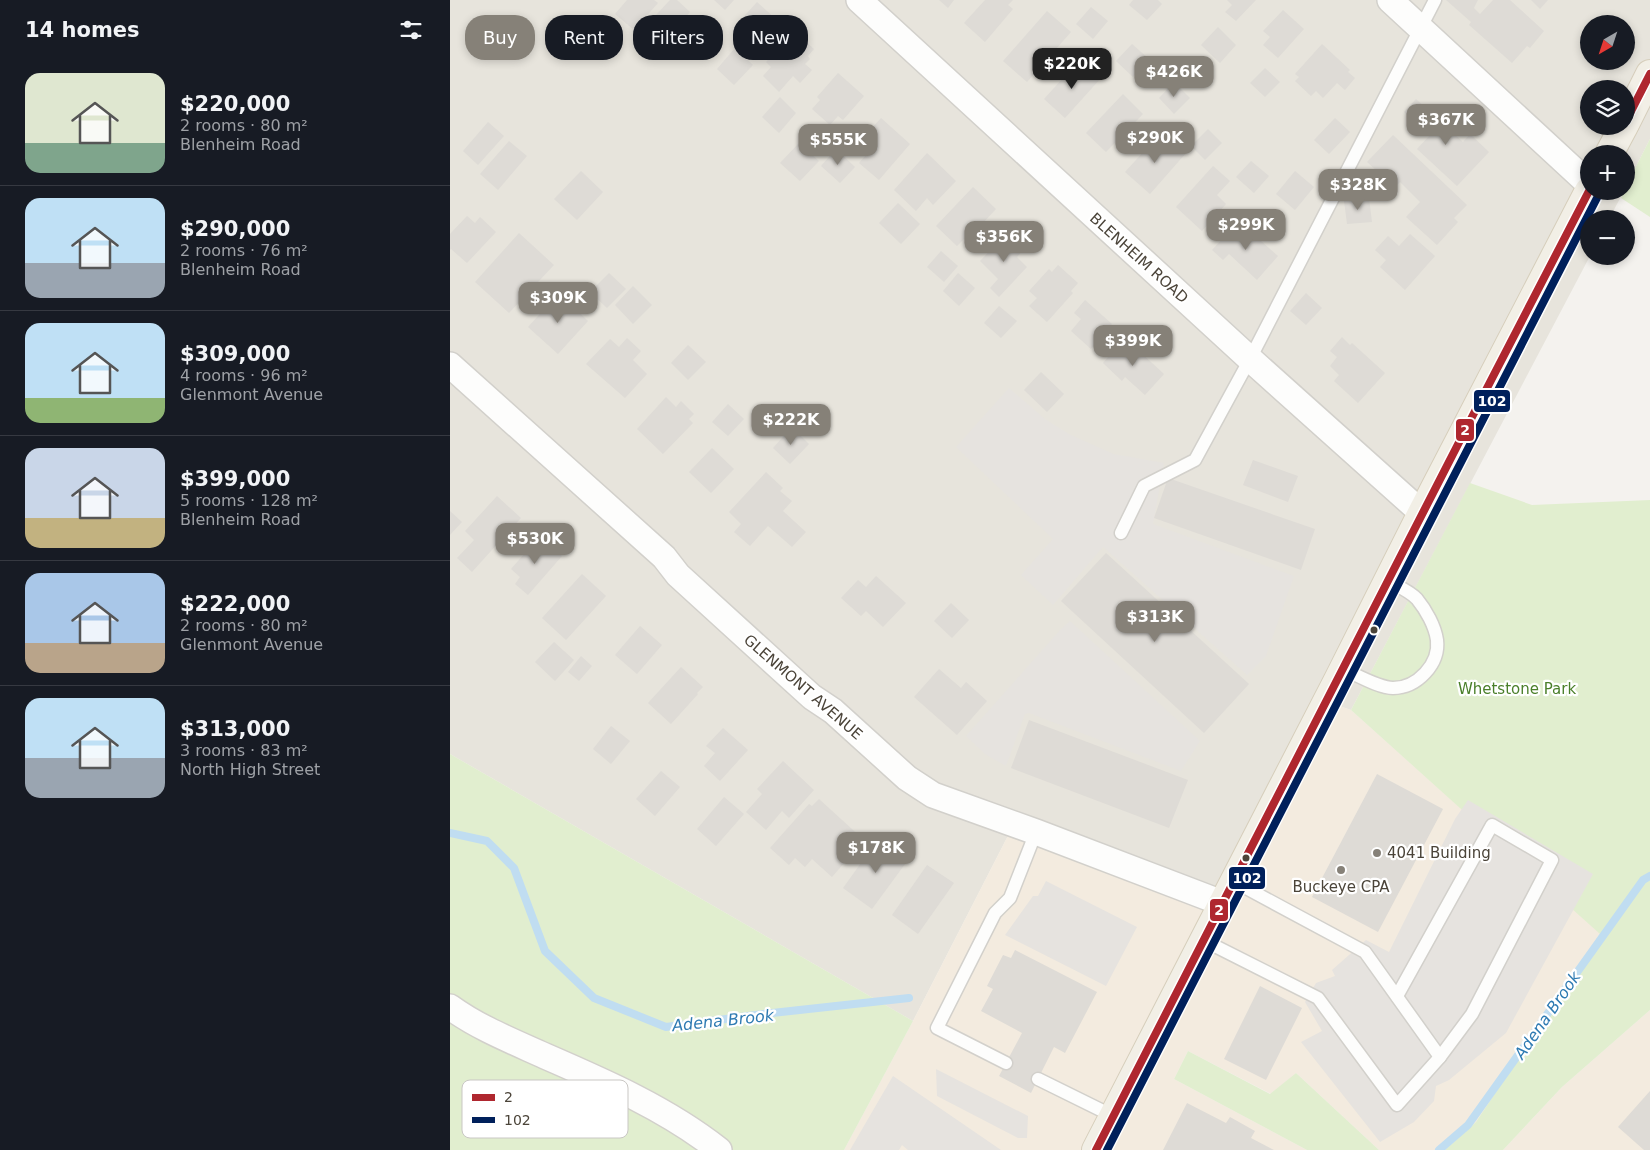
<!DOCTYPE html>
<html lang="en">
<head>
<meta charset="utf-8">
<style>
	body { margin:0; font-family:"DejaVu Sans",sans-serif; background:#20242c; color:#f1f3f6; height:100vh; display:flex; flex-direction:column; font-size:19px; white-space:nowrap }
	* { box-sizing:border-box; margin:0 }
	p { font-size:16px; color:#9ea1a6 }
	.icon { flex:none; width:28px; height:28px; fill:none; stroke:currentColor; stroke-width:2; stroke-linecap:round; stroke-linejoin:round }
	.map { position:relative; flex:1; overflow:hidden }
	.sheet { display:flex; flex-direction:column; background:#171b24; width:450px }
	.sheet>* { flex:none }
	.hud { position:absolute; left:15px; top:15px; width:475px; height:45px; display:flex; gap:10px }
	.needle { width:32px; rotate:219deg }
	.tools { position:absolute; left:1130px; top:15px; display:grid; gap:10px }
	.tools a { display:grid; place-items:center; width:55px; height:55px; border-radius:50%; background:#171b24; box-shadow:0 2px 8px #0003; font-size:25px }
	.price { position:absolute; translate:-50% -42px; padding:0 11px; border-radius:10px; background:#868178; color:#fff; font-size:16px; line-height:32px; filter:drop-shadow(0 1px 2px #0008) }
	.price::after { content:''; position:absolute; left:50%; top:30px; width:15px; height:11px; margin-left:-8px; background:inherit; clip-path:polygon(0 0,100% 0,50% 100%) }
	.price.current { background:#222; color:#fff }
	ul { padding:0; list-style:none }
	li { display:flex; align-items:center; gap:15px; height:125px; padding:0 25px }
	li+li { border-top:1px solid #363941 }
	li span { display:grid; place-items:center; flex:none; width:140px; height:100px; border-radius:15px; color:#555 }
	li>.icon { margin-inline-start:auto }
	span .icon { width:60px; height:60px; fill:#fffc; stroke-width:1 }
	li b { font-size:21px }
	h2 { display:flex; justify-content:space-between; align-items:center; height:60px; padding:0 25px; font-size:21px }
	.tag { padding:0 18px; border-radius:20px; background:#171b24; box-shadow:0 2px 8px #0003; font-size:18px; line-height:45px }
	.tag.current { background:#868178; color:#fff }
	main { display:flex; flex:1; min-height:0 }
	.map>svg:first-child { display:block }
</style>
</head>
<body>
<main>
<section class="sheet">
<h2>14 homes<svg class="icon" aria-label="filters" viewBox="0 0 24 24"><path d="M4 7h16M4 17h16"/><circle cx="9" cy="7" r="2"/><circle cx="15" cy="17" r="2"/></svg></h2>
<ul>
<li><span style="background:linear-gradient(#dfe7d0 70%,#7fa58c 0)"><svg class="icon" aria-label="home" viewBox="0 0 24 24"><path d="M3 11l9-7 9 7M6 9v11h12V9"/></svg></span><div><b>$220,000</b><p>2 rooms · 80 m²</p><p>Blenheim Road</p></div></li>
<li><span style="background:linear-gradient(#bfe0f5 65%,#9aa5b1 0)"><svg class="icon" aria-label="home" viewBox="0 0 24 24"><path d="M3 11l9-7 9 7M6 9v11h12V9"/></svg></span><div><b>$290,000</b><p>2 rooms · 76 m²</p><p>Blenheim Road</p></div></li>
<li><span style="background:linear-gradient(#bfe0f5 75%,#8fb573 0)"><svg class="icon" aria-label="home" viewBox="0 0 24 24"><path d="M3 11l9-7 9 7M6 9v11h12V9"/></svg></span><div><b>$309,000</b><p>4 rooms · 96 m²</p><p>Glenmont Avenue</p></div></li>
<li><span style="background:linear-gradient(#c9d6e8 70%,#c2b280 0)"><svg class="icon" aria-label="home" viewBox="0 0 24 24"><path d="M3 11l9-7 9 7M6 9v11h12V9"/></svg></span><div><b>$399,000</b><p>5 rooms · 128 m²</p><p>Blenheim Road</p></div></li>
<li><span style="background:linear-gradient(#a9c7e8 70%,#b9a48a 0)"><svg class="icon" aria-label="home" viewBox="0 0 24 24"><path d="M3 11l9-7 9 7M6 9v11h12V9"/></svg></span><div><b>$222,000</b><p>2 rooms · 80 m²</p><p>Glenmont Avenue</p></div></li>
<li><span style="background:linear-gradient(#bfe0f5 60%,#9aa5b1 0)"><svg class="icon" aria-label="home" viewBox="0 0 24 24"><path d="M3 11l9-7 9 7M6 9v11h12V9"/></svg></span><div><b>$313,000</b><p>3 rooms · 83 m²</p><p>North High Street</p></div></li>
</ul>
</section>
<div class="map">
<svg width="1200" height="1150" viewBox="0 0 1200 1150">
	<rect width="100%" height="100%" fill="#f4f2ee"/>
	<path fill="#e7e4dc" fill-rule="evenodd" d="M0,0H1200V139L1176,186V154H1139V191H1174L1159,219H1139L1140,256L901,710L872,700L766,901L564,824L463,1021L0,754ZM1139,24H1176V61H1139ZM1139,89H1176V126H1139Z"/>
	<g fill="#f3ebdf">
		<polygon points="872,700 901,710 1151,934 1026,1122 995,1150 929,1150 846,1073 821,1094 738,1051 724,1079 857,1150 394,1150 463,1021 564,824 766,901"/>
		<polygon points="1200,1010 1200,1150 1053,1150 1112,1087"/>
	</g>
	<g fill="#e1eecf">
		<polygon points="1200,139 1200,217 1171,198 1174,191 1176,191 1176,186"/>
		<polygon points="1020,483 1082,505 1200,500 1200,1010 1112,1087 1053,1150 995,1150 1026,1122 1150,934 901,710"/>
		<polygon points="0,754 463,1021 394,1150 0,1150"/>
		<polygon points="738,1051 820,1094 846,1073 929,1150 857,1150 724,1079"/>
	</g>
	<g fill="#e6e3df">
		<polygon points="559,388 595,419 619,434 664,454 714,463 703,524 844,576 816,656 797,675 653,547 603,605 571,575 603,539 506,447"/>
		<polygon points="620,621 750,741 731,771 579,713 575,714 556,766 535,754 516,736 611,629"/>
		<polygon points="1018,800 1143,874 1056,1033 999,1080 986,1086 984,1101 964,1122 930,1142 851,1042 872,1031 855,1002 866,983 885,976 882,970 916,940 939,952 1005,819"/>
		<polygon points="596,881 687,927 656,986 555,935 583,896 588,896"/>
		<polygon points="486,1069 578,1116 577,1138 568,1138 487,1096"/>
		<polygon points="443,1076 551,1150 458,1150 452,1145 449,1150 400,1150"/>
	</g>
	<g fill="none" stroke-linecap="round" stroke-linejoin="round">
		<g stroke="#c0ddf1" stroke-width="8">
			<polyline points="0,833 37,841 64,868 95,951 144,998 216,1027 313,1014 459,998"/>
			<polyline points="989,1150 1018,1125 1193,880 1200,876"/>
		</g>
	</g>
	<g fill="#dedbd6">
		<polygon points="177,0 204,0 208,3 184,30 165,14"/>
		<polygon points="220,0 227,0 240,12 224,30 206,15"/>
		<polygon points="264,0 284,0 275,10"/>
		<polygon points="489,0 504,0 498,8"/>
		<polygon points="535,0 563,0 558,5 563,9 535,42 514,23"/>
		<polygon points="683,0 708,0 712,4 697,20 679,5"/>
		<polygon points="777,0 806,0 786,21 775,12 782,5"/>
		<polygon points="996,0 1028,0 1024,8 1030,14 1043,0 1060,0 1094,31 1080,48 1077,46 1062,63 1019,25 1021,22"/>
		<polygon points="1081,0 1098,0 1090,9"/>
		<polygon points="307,2 327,20 322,25 331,33 318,48 309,40 306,43 286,25"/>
		<polygon points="641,7 658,21 643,39 626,24"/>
		<polygon points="833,10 854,29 828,58 813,45 820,37 813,31"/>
		<polygon points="597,11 621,32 577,82 553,61"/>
		<polygon points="768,27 786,45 770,63 751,45"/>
		<polygon points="346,33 364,49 358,56 360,59 355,64 362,70 350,83 343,76 329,92 313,76 321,67 316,62 338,38 340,39"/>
		<polygon points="682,44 699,59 683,77 666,61"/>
		<polygon points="872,44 900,70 898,72 905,78 895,90 887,83 873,98 866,91 861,96 845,81 849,77 845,74"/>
		<polygon points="285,48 303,65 284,85 267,69"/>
		<polygon points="624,66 632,73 638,66 651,78 615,118 594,99"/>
		<polygon points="815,68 830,82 815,97 800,83"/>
		<polygon points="388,73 414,96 393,120 388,116 380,125 362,109 370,100 367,97"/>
		<polygon points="724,82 740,98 724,114 709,98"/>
		<polygon points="673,94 693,114 656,152 636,133"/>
		<polygon points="330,97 346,113 329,133 312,117"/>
		<polygon points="966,99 1013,142 1020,134 1039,152 1007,186 967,149 980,135 954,112"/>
		<polygon points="431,118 460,144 429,180 409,163 423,147 413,138"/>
		<polygon points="885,118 900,132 879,154 864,140"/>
		<polygon points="38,122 54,136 28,165 13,151"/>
		<polygon points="758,129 772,143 755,160 741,146"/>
		<polygon points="943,135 1017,205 1004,218 1008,222 987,245 956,217 970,202 950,182 945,187 917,162"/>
		<polygon points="706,138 716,147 723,140 736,153 700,194 675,172"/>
		<polygon points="59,141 77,156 48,190 30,174"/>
		<polygon points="349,143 369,161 350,181 330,163"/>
		<polygon points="386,149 405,167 390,183 371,166"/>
		<polygon points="477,153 506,181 483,205 477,198 466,211 444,190"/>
		<polygon points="801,161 819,176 804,193 786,177"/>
		<polygon points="763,166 780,181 767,195 776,204 752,231 726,207"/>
		<polygon points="131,171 153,192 127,220 104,199"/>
		<polygon points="845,171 864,187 845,210 826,194"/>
		<polygon points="523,187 546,209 516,241 514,239 507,246 486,226"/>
		<polygon points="919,198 922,222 897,224 894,201"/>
		<polygon points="448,203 470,224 451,244 429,223"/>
		<polygon points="17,216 25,223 30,217 46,232 17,263 1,249 0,250 0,234"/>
		<polygon points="792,224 828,256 807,280 779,254 773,260 762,250 785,225 788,228"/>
		<polygon points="69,233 104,265 59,313 25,282"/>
		<polygon points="557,233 574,249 567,257 577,267 549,297 540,288 548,279 530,261"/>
		<polygon points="960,234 985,256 955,290 930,267 936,260 925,250 938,236 949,246"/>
		<polygon points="491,251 508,266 494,282 477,267"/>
		<polygon points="608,265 628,283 621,291 623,293 597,322 579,306 587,298 579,291 599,269 602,272"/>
		<polygon points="159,273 176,289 157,308 140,292"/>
		<polygon points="508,273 525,288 509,306 493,291"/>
		<polygon points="183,286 202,305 183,324 165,305"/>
		<polygon points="109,293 138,321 108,354 78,327"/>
		<polygon points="856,293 872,308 856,325 840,311"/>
		<polygon points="635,300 662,324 641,349 621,331 631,319 624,313"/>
		<polygon points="549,306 567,321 551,338 534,323"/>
		<polygon points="892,337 900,345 902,343 935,373 908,403 884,381 889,375 880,366 887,357 880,351"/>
		<polygon points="177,338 191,351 183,360 197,374 175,398 136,364 160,339 169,347"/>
		<polygon points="675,338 714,374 695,395 675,377 672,381 653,363"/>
		<polygon points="238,345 256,362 238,380 221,363"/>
		<polygon points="591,372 614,394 597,412 574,390"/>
		<polygon points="216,397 226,407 231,401 244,414 239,419 243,423 213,454 187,429"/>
		<polygon points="278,404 294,419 278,436 262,422"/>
		<polygon points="342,427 359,444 340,464 323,448"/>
		<polygon points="262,448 284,469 261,493 239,472"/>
		<polygon points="803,460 848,476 838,502 793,485"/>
		<polygon points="316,472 333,488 330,491 342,501 333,511 356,532 342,547 318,526 300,546 284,532 291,524 279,512"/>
		<polygon points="718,478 865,529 851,570 704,518"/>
		<polygon points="47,496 71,518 22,572 7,558 24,540 15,531"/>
		<polygon points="0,511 12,522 0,535"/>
		<polygon points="89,537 112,556 78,595 65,584 70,577 61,569"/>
		<polygon points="656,553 799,684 754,733 611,601"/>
		<polygon points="132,574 156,596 116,640 92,618"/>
		<polygon points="426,576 456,603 433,627 416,611 411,616 391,598 408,580 416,587"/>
		<polygon points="501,603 519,620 502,638 484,621"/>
		<polygon points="190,626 212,645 187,674 165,655"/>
		<polygon points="104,642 124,660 105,681 85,662"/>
		<polygon points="131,656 142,666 129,681 118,672"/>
		<polygon points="231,667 253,687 247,693 248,694 221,724 198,703"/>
		<polygon points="489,669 511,688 516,682 537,701 507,735 464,697"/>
		<polygon points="579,720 738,780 719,828 561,768"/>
		<polygon points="161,726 180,741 161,764 143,749"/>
		<polygon points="273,728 298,750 270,781 254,766 265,753 256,746"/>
		<polygon points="333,761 364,790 339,818 332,811 316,830 296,812 312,794 307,789"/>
		<polygon points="211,771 230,787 205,816 186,799"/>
		<polygon points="927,774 993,809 928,932 862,897"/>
		<polygon points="274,797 294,814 266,846 247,829"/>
		<polygon points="369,799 414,840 382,877 362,859 355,867 345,858 339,865 320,848 359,804 362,806"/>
		<polygon points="429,838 458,860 422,909 393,888"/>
		<polygon points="477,865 504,883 468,934 442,915"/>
		<polygon points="565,950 647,992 615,1053 604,1047 581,1093 549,1076 572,1033 531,1011 543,989 537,986 553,955 561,958"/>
		<polygon points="810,986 852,1008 816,1080 774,1059"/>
		<polygon points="1200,1091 1200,1150 1194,1150 1168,1127"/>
		<polygon points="737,1103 776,1123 780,1117 805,1131 801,1138 824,1150 713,1150"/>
	</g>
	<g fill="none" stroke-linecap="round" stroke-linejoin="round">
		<defs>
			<g id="service">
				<polyline points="671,533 694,486 745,460 800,359 985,0"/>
				<path d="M893,669C907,675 929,688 943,688C967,688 990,664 987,640C985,626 976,610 967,599C960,591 947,586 938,581"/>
				<polyline points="783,881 915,952 990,1057"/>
				<polyline points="753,940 868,998 947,1105 990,1057 1022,1014 1102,860 1042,825 947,996"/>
				<polyline points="556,1063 487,1028 545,913 560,898 586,832"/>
				<polyline points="588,1079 663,1116"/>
			</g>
			<g id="minor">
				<polyline points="409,0 800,359 972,513"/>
				<polyline points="940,0 1139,184"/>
				<polyline points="0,365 214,557 228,575 362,697 383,711 457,778 483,795 586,832 772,903"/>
				<path d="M0,1007C29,1028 62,1041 95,1056C155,1082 217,1109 269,1150"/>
			</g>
			<g id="primary">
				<polyline points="1176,122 1200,74"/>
				<polyline points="1159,154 1174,126"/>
				<polyline points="646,1150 889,678 972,513 1139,191"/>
			</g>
		</defs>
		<use href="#service" stroke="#d2d0cb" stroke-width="15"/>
		<use href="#minor" stroke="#d2d0cb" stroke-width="28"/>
		<use href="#primary" stroke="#d6cebb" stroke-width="30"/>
		<use href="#service" stroke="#fdfdfc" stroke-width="12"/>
		<use href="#minor" stroke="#fdfdfc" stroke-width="25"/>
		<use href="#primary" stroke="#f2efe6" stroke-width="28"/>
		<defs>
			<g id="bus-1">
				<polyline points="1176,121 1200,74"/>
				<path d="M646,1150C810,831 973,510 1139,191"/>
			</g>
			<path id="bus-2" d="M657,1150C821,832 983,513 1148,196"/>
		</defs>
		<use href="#bus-1" stroke="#fff" stroke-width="11"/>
		<use href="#bus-2" stroke="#fff" stroke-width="11"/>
		<use href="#bus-1" stroke="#af272f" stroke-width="8"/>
		<use href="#bus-2" stroke="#00205b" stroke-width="8"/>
	</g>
	<g fill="#4b4439" stroke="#fff" stroke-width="2">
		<circle cx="924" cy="630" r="4.5"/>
		<circle cx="796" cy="858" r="4.5"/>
	</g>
	<g fill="#868178" stroke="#fff" stroke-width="2">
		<circle cx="927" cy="853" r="5"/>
		<circle cx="891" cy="870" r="5"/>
	</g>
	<g text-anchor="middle" stroke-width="4.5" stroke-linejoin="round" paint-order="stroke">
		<g font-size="15" fill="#4b4439" stroke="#fff">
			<text transform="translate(689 258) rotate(42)" y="5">BLENHEIM ROAD</text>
			<text transform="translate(353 687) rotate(41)" y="5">GLENMONT AVENUE</text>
		</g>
		<g font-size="15" fill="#4a7f2a" stroke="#fff">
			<text x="1067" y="694">Whetstone Park</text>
		</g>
		<g font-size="15" fill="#4b4439" stroke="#fff" text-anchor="start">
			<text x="937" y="858">4041 Building</text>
			<text x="891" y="892" text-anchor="middle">Buckeye CPA</text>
		</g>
		<g font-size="16" font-style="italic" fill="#2e7ab2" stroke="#fff">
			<text transform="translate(1097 1015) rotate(-55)" y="6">Adena Brook</text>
			<text transform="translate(273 1020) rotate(-6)" y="6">Adena Brook</text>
		</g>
	</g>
	<rect x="12" y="1080" width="166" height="58" rx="8" fill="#fff" stroke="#c9c7c4" stroke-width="1"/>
	<rect x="22" y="1094" width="23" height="7" fill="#af272f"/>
	<rect x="22" y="1117" width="23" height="6" fill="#00205b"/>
	<g font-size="14" fill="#4b4439">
		<text x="54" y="1102">2</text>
		<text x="54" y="1125">102</text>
	</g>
	<g stroke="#fff" stroke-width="2">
		<rect x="1023" y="389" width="38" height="24" rx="5" fill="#00205b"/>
		<rect x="1005" y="418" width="20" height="24" rx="5" fill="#af272f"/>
		<rect x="778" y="866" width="38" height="24" rx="5" fill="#00205b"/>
		<rect x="759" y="898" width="20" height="24" rx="5" fill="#af272f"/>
	</g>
	<g font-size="14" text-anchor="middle" font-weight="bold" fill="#fff">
		<text x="1042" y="406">102</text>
		<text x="1015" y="435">2</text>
		<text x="797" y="883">102</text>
		<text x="769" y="915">2</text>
	</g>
</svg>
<div class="tools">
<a><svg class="needle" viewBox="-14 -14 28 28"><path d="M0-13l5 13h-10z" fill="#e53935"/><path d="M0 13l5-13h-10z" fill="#9ea1a6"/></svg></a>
<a><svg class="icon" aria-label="layers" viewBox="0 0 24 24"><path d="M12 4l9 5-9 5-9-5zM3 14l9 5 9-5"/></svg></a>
<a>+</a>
<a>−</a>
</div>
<b class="price current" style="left:622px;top:90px">$220K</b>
<b class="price" style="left:724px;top:98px">$426K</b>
<b class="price" style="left:996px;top:146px">$367K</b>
<b class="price" style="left:705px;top:164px">$290K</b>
<b class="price" style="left:388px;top:166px">$555K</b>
<b class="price" style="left:908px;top:211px">$328K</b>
<b class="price" style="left:796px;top:251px">$299K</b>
<b class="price" style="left:554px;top:263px">$356K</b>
<b class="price" style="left:108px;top:324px">$309K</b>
<b class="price" style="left:683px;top:367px">$399K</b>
<b class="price" style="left:341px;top:446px">$222K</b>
<b class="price" style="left:85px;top:565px">$530K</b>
<b class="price" style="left:705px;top:643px">$313K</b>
<b class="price" style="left:426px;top:874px">$178K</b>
<div class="hud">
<a class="tag current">Buy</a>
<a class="tag">Rent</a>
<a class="tag">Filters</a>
<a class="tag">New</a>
</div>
</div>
</main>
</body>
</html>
